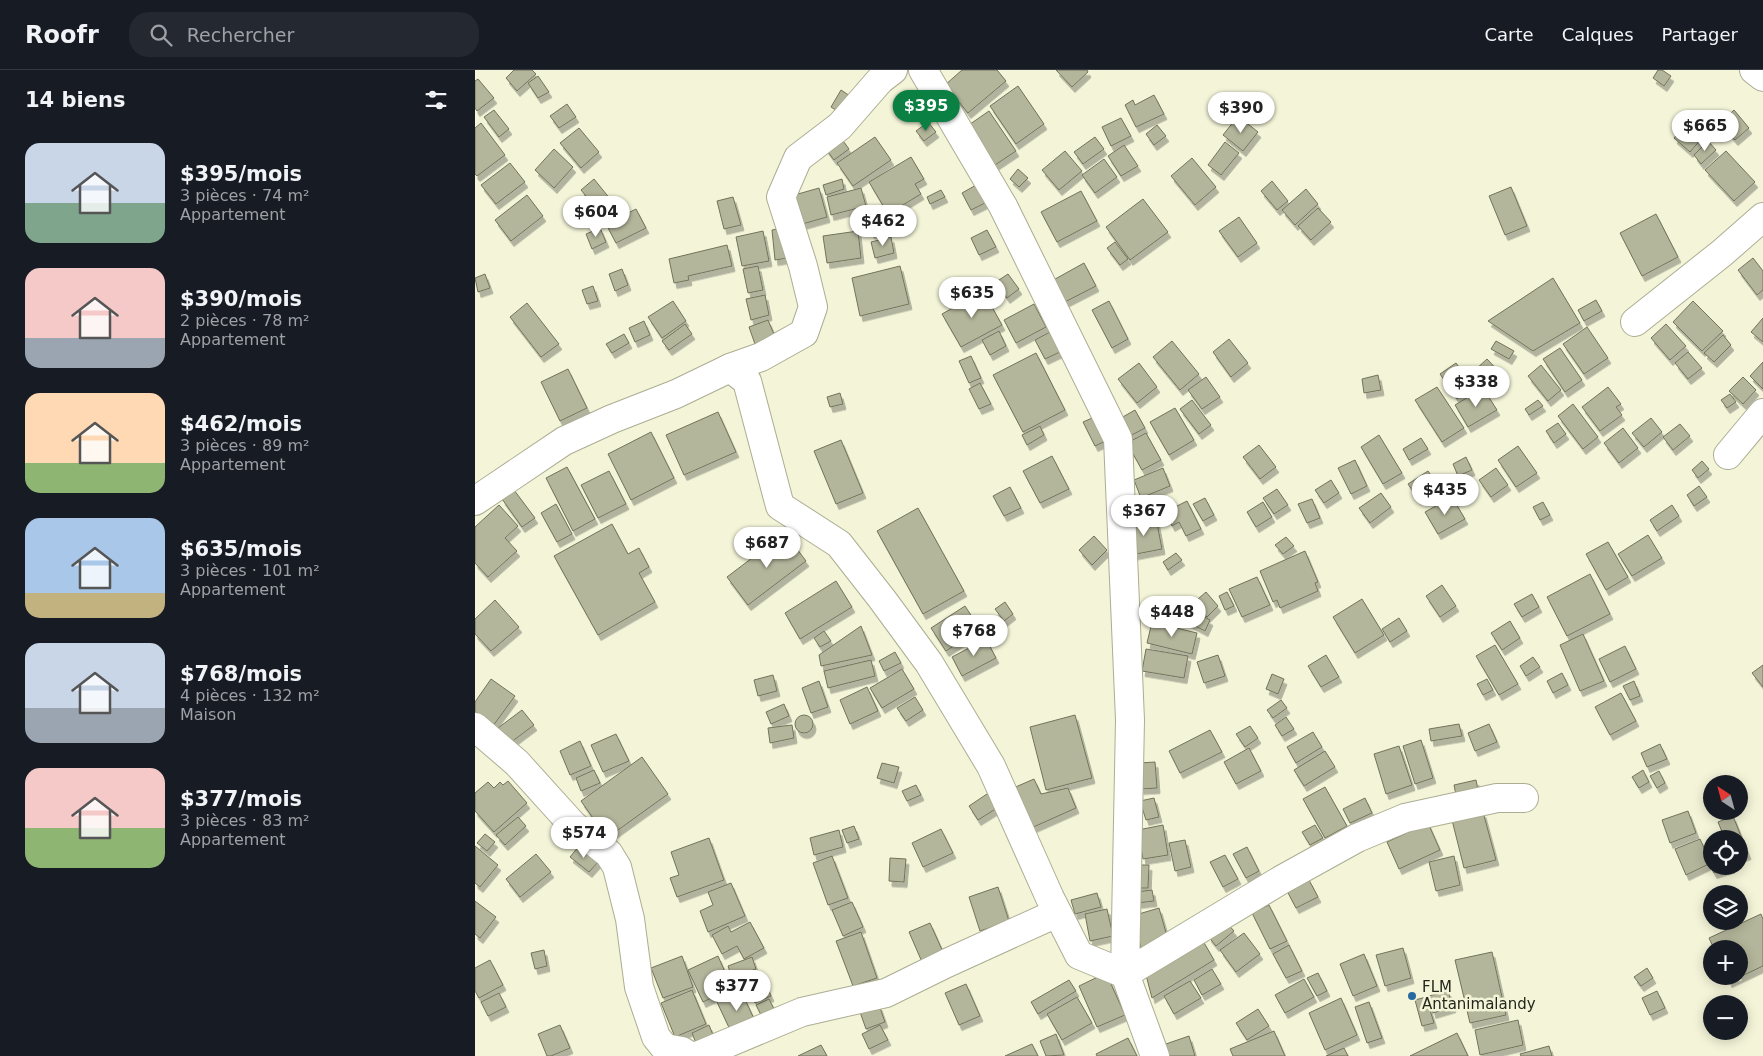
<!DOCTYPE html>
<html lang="fr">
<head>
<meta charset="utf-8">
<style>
	body { margin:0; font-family:"DejaVu Sans",sans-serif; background:#242831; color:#f1f3f6; height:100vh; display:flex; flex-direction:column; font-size:19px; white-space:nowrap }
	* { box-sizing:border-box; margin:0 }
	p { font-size:16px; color:#9ea1a6 }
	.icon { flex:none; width:28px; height:28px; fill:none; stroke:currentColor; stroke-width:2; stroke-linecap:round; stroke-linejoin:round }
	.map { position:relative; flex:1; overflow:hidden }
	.panel { display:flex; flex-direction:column; background:#171b24; width:475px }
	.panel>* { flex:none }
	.needle { width:32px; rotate:324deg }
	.buttons { position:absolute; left:1228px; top:705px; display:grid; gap:10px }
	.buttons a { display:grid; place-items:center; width:45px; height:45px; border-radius:50%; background:#171b24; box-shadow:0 2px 12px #0003; font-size:25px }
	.price { position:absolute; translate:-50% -42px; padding:0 11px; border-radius:18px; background:#fff; color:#222; font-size:16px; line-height:32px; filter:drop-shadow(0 1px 2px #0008) }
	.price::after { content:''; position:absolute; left:50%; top:30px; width:15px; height:11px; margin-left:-8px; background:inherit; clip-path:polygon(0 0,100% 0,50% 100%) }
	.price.selected { background:#0b8043; color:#fff }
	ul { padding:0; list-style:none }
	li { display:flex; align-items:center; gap:15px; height:125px; padding:0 25px }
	li span { display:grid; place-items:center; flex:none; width:140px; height:100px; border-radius:15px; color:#555 }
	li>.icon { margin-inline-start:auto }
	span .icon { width:60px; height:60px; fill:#fffc; stroke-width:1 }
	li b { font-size:21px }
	h2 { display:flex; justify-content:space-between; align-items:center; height:60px; padding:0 25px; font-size:21px }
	header { display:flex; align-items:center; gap:30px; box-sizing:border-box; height:70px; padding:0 25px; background:#171b24; border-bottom:1px solid #363941 }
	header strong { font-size:24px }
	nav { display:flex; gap:28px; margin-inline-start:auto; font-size:18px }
	.search { width:350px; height:45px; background:#242831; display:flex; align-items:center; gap:12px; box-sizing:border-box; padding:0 18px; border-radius:20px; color:#9ea1a6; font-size:19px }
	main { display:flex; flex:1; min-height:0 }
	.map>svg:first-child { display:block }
</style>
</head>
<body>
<header>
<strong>Roofr</strong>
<div class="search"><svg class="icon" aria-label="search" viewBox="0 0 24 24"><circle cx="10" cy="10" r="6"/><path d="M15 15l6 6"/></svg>Rechercher</div>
<nav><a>Carte</a><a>Calques</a><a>Partager</a></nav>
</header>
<main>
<section class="panel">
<h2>14 biens<svg class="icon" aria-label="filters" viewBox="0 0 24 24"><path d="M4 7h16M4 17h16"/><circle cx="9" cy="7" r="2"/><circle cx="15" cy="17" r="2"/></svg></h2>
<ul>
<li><span style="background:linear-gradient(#c9d6e8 60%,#7fa58c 0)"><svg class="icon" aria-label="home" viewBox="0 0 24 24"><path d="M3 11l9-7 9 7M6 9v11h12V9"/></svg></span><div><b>$395/mois</b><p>3 pièces · 74 m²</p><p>Appartement</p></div></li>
<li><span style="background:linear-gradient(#f6c9c9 70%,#9aa5b1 0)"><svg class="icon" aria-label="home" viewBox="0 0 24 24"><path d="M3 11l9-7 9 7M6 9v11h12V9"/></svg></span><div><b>$390/mois</b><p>2 pièces · 78 m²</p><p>Appartement</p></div></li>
<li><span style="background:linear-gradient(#ffd9b3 70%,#8fb573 0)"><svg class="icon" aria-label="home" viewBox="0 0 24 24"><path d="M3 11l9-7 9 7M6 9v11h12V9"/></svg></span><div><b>$462/mois</b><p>3 pièces · 89 m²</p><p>Appartement</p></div></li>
<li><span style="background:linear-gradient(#a9c7e8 75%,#c2b280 0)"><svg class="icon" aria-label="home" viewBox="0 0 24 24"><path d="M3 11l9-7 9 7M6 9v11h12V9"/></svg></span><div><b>$635/mois</b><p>3 pièces · 101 m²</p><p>Appartement</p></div></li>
<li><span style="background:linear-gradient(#c9d6e8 65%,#9aa5b1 0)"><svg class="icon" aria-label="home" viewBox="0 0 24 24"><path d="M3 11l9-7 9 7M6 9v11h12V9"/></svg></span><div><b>$768/mois</b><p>4 pièces · 132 m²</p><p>Maison</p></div></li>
<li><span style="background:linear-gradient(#f6c9c9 60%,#8fb573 0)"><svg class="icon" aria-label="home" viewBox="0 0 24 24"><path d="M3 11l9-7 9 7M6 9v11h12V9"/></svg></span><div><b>$377/mois</b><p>3 pièces · 83 m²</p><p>Appartement</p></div></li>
</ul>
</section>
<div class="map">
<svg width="1288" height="986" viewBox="0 0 1288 986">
	<defs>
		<filter id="shadow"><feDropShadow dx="3" dy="5.5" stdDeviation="0" flood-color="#0004"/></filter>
	</defs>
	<rect width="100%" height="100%" fill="#f3f4d8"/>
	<g fill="#b4b69b" stroke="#72735a" filter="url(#shadow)">
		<polygon points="39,0 57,0 61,4 42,21 31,8"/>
		<polygon points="487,0 522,0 531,11 493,43 470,15"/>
		<polygon points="581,0 612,0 613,2 597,17"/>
		<polygon points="1183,0 1187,0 1196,6 1189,16 1178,8"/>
		<polygon points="63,6 74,22 63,28 53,13"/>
		<polygon points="3,9 19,28 2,41 0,38 0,11"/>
		<polygon points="543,16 569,54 541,74 515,36"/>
		<polygon points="366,20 378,28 367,44 356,37"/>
		<polygon points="679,25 689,44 661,57 650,35 658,30 660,35"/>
		<polygon points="92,34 101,47 84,58 75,46"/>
		<polygon points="19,40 34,59 24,67 9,47"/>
		<polygon points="1259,40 1274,58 1260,70 1245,53"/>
		<polygon points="514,41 541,81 514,99 488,59"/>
		<polygon points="763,46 783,62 768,81 748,65"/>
		<polygon points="646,48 656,66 636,76 627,57"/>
		<polygon points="453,52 461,62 449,71 441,61"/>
		<polygon points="6,53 30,85 2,106 0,104 0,58"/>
		<polygon points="1211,54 1227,68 1215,82 1199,68"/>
		<polygon points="682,55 691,66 679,75 671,64"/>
		<polygon points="104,58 124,82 106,98 85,73"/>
		<polygon points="363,64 374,79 359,90 348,75"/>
		<polygon points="400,67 416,90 378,116 362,93"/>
		<polygon points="620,67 629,79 608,94 599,82"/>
		<polygon points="1233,71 1241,80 1226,94 1219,85"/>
		<polygon points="750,72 764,83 746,105 733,95"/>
		<polygon points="649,75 663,96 646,106 633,86"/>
		<polygon points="79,79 98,97 79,118 60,100"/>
		<polygon points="590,81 607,101 584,120 567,100"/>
		<polygon points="1251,81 1280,112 1259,131 1230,100"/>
		<polygon points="436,87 449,109 440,114 446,124 413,144 394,112"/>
		<polygon points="717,88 741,117 720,135 696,106"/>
		<polygon points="629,89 642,107 620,123 607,105"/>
		<polygon points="35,93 50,112 21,134 6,115"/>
		<polygon points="543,99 553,108 544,117 535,109"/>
		<polygon points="119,109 136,130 123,141 106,120"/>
		<polygon points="367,109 369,119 351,125 348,115"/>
		<polygon points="797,111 813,131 802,140 786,121"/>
		<polygon points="503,114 512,132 496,140 487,123"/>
		<polygon points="1036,117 1052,156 1030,165 1014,126"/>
		<polygon points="344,118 352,147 324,155 316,126"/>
		<polygon points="386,118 391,136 356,145 352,127"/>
		<polygon points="831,119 843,134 820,155 807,140"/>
		<polygon points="466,120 470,127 455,134 452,127"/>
		<polygon points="606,121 622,151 582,172 566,142"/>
		<polygon points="52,125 68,146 36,171 20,150"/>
		<polygon points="258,127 266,155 249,159 242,131"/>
		<polygon points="668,129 693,162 655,190 631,157"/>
		<polygon points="138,134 143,142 129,150 124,143"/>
		<polygon points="843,138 856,152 836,170 823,156"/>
		<polygon points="161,139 171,158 141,173 131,154"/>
		<polygon points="1181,144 1203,187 1167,206 1145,163"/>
		<polygon points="764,147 782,173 763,187 744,161"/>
		<polygon points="408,152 408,163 396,163 395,153"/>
		<polygon points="125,158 131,172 117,179 111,164"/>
		<polygon points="309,158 313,188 300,190 297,160"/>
		<polygon points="512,160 521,177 504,185 496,168"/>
		<polygon points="288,161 294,191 267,196 261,167"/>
		<polygon points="383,161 386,188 352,193 348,166"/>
		<polygon points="416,167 419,183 400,188 396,172"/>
		<polygon points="640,172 653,189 645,195 632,178"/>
		<polygon points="252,175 257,196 213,206 214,210 199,213 194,189"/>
		<polygon points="1278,188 1288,201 1288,220 1282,225 1263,200"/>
		<polygon points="609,193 621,216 584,235 573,213"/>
		<polygon points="283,196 288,220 273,223 268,199"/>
		<polygon points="425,196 434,234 385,246 377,208"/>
		<polygon points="147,199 153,215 140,221 134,204"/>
		<polygon points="10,204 15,218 3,222 0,208"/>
		<polygon points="533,204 544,219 532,228 521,212"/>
		<polygon points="1078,208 1105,253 1058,281 1013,251"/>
		<polygon points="118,216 123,231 112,234 107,220"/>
		<polygon points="508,221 527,255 486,277 467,244"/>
		<polygon points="290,225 294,245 276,250 271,229"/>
		<polygon points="1121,230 1127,241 1109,251 1103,240"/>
		<polygon points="198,231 211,251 187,268 173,247"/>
		<polygon points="634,231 653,269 637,278 617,240"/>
		<polygon points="1218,231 1248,261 1227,281 1198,252"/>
		<polygon points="52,233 84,274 66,287 35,247"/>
		<polygon points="559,234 571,257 541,273 529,250"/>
		<polygon points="1288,248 1288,272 1276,262"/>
		<polygon points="293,250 301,269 281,277 274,257"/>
		<polygon points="169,251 175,265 160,272 154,258"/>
		<polygon points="210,254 217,264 194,280 187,271"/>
		<polygon points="1191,254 1211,276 1195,290 1176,268"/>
		<polygon points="1112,257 1133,288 1109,304 1088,274"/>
		<polygon points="524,261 531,276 515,285 507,270"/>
		<polygon points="575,262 585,282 570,289 560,270"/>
		<polygon points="149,264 154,273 137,283 131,274"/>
		<polygon points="1248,265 1256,275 1239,292 1229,283"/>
		<polygon points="754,269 773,293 756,307 738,282"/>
		<polygon points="697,271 724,304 705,320 678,287"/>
		<polygon points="1021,271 1039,281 1034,289 1016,279"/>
		<polygon points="1085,278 1107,310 1090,322 1068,289"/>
		<polygon points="1213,282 1227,298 1213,309 1200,293"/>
		<polygon points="561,283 590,340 548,362 518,305"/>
		<polygon points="496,286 506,308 494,313 484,291"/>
		<polygon points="1012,289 1029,307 1017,317 1000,300"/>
		<polygon points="1288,292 1288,319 1275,306"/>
		<polygon points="664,293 682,317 662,333 643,309"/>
		<polygon points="981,293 998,317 982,329 965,304"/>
		<polygon points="1066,295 1086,320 1073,331 1053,306"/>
		<polygon points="93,299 112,338 85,351 66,312"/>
		<polygon points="903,305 906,320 889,323 887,309"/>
		<polygon points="731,307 745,327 727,339 713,320"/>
		<polygon points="1268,307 1281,320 1268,334 1254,321"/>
		<polygon points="505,313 516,334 504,339 494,319"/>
		<polygon points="962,317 989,358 967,372 940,330"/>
		<polygon points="1133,317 1146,334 1141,337 1147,345 1125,361 1107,337"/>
		<polygon points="1008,318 1022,340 993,357 980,335"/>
		<polygon points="365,323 368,334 355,337 352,327"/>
		<polygon points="1255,324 1261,332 1252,338 1246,330"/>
		<polygon points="717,330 736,355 724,364 705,339"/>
		<polygon points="1063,330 1068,336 1054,345 1050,339"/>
		<polygon points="1098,334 1123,367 1108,379 1083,346"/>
		<polygon points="700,338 719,370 694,385 675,352"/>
		<polygon points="660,340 670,358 655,366 646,348"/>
		<polygon points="243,342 261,382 209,405 191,365"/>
		<polygon points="624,345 635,369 620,376 608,352"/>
		<polygon points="1176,348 1187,362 1169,377 1157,363"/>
		<polygon points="1083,353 1091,364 1079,373 1071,361"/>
		<polygon points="1205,354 1215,366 1198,380 1188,367"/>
		<polygon points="565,356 569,365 552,375 547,365"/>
		<polygon points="1148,358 1163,378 1144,393 1129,373"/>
		<polygon points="176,362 199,408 156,430 133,384"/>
		<polygon points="671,363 686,390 667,400 652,373"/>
		<polygon points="904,365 927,403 908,414 886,377"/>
		<polygon points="946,368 953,379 934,390 928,379"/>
		<polygon points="366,370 388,423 361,434 339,381"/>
		<polygon points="784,375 801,397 785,409 768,387"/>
		<polygon points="1043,376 1062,403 1041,417 1023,390"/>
		<polygon points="577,386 594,419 565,433 548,401"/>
		<polygon points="991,387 997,400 983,406 978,394"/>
		<polygon points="880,390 892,416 876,424 863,398"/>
		<polygon points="1227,391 1234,399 1223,408 1217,400"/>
		<polygon points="92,397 120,449 98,461 71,408"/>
		<polygon points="688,398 695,416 666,428 659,410"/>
		<polygon points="1021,398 1033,415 1016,427 1004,410"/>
		<polygon points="134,401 151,434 123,448 106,415"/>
		<polygon points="953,401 963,416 943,429 933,414"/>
		<polygon points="856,410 864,423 849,433 840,420"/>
		<polygon points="1224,416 1232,427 1219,436 1212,425"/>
		<polygon points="535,417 546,438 529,446 518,426"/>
		<polygon points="802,419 813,435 799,444 788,428"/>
		<polygon points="39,420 60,448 47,457 27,429"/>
		<polygon points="906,423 916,437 895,453 884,438"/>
		<polygon points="977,427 990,449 963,464 950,442"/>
		<polygon points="730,428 739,445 728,451 718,434"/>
		<polygon points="672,429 675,444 652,448 649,433"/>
		<polygon points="837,429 845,448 832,453 823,434"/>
		<polygon points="712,431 726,459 711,466 704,452 697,456 690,442"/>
		<polygon points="788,432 797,447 781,457 772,442"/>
		<polygon points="1068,432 1075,445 1065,450 1058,437"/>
		<polygon points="81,434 97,464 82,472 66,443"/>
		<polygon points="24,435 43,456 30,468 42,481 13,507 0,493 0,457"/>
		<polygon points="1197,435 1204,446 1182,461 1175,450"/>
		<polygon points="443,438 489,521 448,544 402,461"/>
		<polygon points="681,448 687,479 656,485 650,454"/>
		<polygon points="137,454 153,484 164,478 174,497 164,503 180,532 123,565 79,486"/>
		<polygon points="310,463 331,491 273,535 252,507"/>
		<polygon points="1173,465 1187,488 1157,506 1143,484"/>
		<polygon points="619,466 632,480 617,495 604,480"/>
		<polygon points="811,467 819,476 808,484 800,475"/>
		<polygon points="1133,472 1153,507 1131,520 1111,484"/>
		<polygon points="830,481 843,512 840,513 843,521 805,538 802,530 798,532 785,501"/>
		<polygon points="701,483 707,490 693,500 688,492"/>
		<polygon points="1115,504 1135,544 1092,566 1072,527"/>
		<polygon points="782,507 795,535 767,547 754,519"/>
		<polygon points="361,511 377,537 325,569 310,543"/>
		<polygon points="967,515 981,536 965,547 951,526"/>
		<polygon points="731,522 743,536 732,547 716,535"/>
		<polygon points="752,522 759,536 750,540 744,526"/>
		<polygon points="1057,524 1064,537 1047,547 1039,534"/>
		<polygon points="887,529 909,565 880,583 858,547"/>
		<polygon points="20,530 44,557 16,581 0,564 0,549"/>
		<polygon points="530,532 538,544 529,551 520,539"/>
		<polygon points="707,535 735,550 730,561 701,546"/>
		<polygon points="490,536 505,559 471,581 456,558"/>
		<polygon points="924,548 932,561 915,572 907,559"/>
		<polygon points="1035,551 1045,568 1027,580 1016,563"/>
		<polygon points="677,552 722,563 717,584 672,573"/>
		<polygon points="386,556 397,585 346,596 344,585"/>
		<polygon points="349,561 356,571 345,577 339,568"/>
		<polygon points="1108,564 1129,611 1105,621 1085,575"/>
		<polygon points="511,569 521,588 487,606 477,587"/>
		<polygon points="1020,575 1043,614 1024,625 1001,586"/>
		<polygon points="1150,576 1161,599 1135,612 1124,589"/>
		<polygon points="671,579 713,586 709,608 667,601"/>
		<polygon points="420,582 426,593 409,601 404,591"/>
		<polygon points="743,585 750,606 729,613 722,592"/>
		<polygon points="851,585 864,607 846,617 833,596"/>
		<polygon points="1058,587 1065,597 1051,606 1045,596"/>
		<polygon points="396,590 400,606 353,618 349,601"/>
		<polygon points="1288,595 1288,617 1277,603"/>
		<polygon points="427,599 439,619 407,638 395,618"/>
		<polygon points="1087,603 1093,615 1078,623 1072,611"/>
		<polygon points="797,604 809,609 803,624 791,619"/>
		<polygon points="298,605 302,621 283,626 279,610"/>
		<polygon points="16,609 40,626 15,660 0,650 0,632"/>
		<polygon points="1012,609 1018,620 1008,625 1002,614"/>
		<polygon points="344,611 353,637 336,643 327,618"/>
		<polygon points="1159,611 1165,626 1155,630 1148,616"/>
		<polygon points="392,617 403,641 375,654 365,630"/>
		<polygon points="1146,623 1161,651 1135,665 1120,637"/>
		<polygon points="440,627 448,640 431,651 422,638"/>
		<polygon points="806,630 812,638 798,648 792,640"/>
		<polygon points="309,634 314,646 296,654 291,642"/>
		<polygon points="47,640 59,655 35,673 23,658"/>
		<circle cx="329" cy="654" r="9"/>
		<polygon points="600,645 617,708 571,720 555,657"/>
		<polygon points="811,647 819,659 807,666 800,655"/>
		<polygon points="984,654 987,666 956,671 954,659"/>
		<polygon points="1014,654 1022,672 1000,681 993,663"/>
		<polygon points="317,655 319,668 295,673 293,658"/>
		<polygon points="775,656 783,668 770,677 761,664"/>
		<polygon points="735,660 747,682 705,703 694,681"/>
		<polygon points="838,662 847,677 821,693 812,677"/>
		<polygon points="141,664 154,691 128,702 116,675"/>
		<polygon points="946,670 958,708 940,714 928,676"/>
		<polygon points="105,671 116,696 95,705 85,681"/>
		<polygon points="1185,674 1192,689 1172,697 1166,683"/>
		<polygon points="924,676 937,715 911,724 899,684"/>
		<polygon points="774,678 786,701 761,714 749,692"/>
		<polygon points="850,681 860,697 829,716 819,700"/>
		<polygon points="167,687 193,724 132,768 106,731"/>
		<polygon points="680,692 682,718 666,719 664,693"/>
		<polygon points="407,693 424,697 419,713 402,708"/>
		<polygon points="119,700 125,713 106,721 101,708"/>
		<polygon points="1168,700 1174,712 1164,718 1157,707"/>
		<polygon points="1184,701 1190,713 1182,718 1175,706"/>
		<polygon points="559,709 566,724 593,718 601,738 554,759 536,719"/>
		<polygon points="1001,710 1004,725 982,730 979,715"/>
		<polygon points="33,711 52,733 19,762 0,741 0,723 13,712 19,718 25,712 28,715"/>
		<polygon points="441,715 446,725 432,731 427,721"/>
		<polygon points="850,717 872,756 850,768 828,729"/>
		<polygon points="518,720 527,735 503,750 494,736"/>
		<polygon points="679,728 684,747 671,750 665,731"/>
		<polygon points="890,728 897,743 875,753 868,739"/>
		<polygon points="1213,741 1221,763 1195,773 1187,750"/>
		<polygon points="1008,742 1021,790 989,798 977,750"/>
		<polygon points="1258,746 1273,784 1264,787 1264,769 1250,769 1243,752"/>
		<polygon points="43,747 51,756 30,775 21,765"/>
		<polygon points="953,753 965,780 924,799 912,772"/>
		<polygon points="688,755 693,785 668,789 663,760"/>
		<polygon points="840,755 848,768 835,775 827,762"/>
		<polygon points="379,756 384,769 372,773 367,760"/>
		<polygon points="466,759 478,783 448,797 437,773"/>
		<polygon points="364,760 368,777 339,785 335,768"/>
		<polygon points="10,764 20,772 12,781 2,773"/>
		<polygon points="234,768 249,810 202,827 195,808 204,805 196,782"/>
		<polygon points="1225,769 1236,793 1211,805 1200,779"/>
		<polygon points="710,770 716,797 700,801 694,773"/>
		<polygon points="105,775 124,791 114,802 95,787"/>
		<polygon points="0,776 23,795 5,817 0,813"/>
		<polygon points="772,777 784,801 771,808 758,784"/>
		<polygon points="61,784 76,802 45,827 31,809"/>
		<polygon points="750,785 763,809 748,817 735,792"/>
		<polygon points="357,786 373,828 353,835 338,793"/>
		<polygon points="979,786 985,815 961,821 954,792"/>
		<polygon points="415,788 431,789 429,812 414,811"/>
		<polygon points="657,795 674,795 673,818 656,818"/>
		<polygon points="1236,795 1236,796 1257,797 1239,803 1235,796"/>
		<polygon points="834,810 843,827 821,838 812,821"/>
		<polygon points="256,813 270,846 233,862 225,841 238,835 233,822"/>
		<polygon points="523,817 534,851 505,861 494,827"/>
		<polygon points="677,820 679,831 662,833 661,822"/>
		<polygon points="622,823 626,837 600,844 596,830"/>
		<polygon points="0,831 21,847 5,868 0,864"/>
		<polygon points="377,832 388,857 368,866 357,840"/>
		<polygon points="794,835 812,871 795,879 777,843"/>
		<polygon points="684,838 694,873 667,881 657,846"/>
		<polygon points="632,839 638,866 615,871 610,844"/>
		<polygon points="1286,844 1288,849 1288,896 1254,912 1252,906 1264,906 1264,879 1239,879 1234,868"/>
		<polygon points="275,852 289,878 269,889 262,876 247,884 237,865 253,856 256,862"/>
		<polygon points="751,852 759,861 741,876 733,866"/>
		<polygon points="455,853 468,882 447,892 434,862"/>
		<polygon points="386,862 402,908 378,916 361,871"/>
		<polygon points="769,863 785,884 761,902 745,880"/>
		<polygon points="728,871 739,890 677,928 671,905"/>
		<polygon points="814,875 827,901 811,908 798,884"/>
		<polygon points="928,878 936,908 910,916 901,885"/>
		<polygon points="69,880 72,896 60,899 56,883"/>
		<polygon points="1017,882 1031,945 995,953 980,890"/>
		<polygon points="889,884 902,916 878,926 865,894"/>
		<polygon points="207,886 218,917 188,928 176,898"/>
		<polygon points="243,886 257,918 228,932 213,900"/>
		<polygon points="277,887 281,899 257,908 253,896"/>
		<polygon points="15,890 28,915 4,928 0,921 0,898"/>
		<polygon points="1172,898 1178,908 1166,916 1159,907"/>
		<polygon points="737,899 746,914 727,925 719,910"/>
		<polygon points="631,903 650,945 622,957 604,916"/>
		<polygon points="843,903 852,921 842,926 832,908"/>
		<polygon points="829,909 839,927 810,943 800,925"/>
		<polygon points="594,910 601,921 563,944 556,932"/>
		<polygon points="715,911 726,928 699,944 689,926"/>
		<polygon points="290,913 296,926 280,933 275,921"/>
		<polygon points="491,914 505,946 484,955 470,923"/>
		<polygon points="265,919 282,955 258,966 241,930"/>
		<polygon points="217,920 231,954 200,967 186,933"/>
		<polygon points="973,921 978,937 958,943 954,926"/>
		<polygon points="1182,921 1190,938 1175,945 1167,928"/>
		<polygon points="24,923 31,937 13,946 6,932"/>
		<polygon points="602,927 617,953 587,970 572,944"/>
		<polygon points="951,927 959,953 947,956 940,930"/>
		<polygon points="866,928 882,965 850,980 834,943"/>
		<polygon points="294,929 302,945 289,951 281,935"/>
		<polygon points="894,932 907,968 892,973 880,937"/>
		<polygon points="404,935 410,952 391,959 385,942"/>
		<polygon points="783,939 794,956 772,970 761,953"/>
		<polygon points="1043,950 1048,975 1005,985 1000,960"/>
		<polygon points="85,955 95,978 76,986 72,986 63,964"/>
		<polygon points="234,955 238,965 221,973 217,963"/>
		<polygon points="405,955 413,970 394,979 387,964"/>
		<polygon points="799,961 810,986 758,986 755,979"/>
		<polygon points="982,963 993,986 935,986"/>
		<polygon points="581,964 589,985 571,986 565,971"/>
		<polygon points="714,966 720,986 692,986 688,975"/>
		<polygon points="653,968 662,986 622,986 621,984"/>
		<polygon points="557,974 563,986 530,986"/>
		<polygon points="346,975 352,986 323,986"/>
		<polygon points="1074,976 1077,986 1046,986 1045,984"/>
		<polygon points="869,978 873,986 851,986"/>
	</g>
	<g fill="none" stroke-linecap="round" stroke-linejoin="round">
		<defs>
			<g id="minor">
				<polyline points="448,0 528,136 643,369 655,650 650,904 680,986"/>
				<polyline points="1279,0 1288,7"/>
				<polyline points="1160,252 1247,183 1288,147"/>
				<polyline points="255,298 286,287 329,263 338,237 328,196 306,127 323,88 365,56 405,10 418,0"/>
				<polyline points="1253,385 1288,343"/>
				<polyline points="0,431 89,371 137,349 201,324 255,298 272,311 305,436 364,474 407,529 454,593 516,696 575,828 604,885 650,904 806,810 882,768 930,748 1022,728 1049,728"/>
				<polyline points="0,657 42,693 98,755 134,784 142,797 155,849 164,917 181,967 190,978 207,981 215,986"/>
				<polyline points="222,986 327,942 411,923 472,893 582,843"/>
			</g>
		</defs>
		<use href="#minor" stroke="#acad93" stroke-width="30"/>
		<use href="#minor" stroke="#fff" stroke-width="28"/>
	</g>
	<circle fill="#266a9f" stroke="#f3f4d8" stroke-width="2" cx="937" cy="926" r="5"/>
	<g text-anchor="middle" stroke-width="5" stroke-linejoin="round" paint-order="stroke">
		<g font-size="15" fill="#26271c" stroke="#f3f4d8" text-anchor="start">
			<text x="947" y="922">FLM<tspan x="947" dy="17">Antanimalandy</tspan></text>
		</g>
	</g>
</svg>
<div class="buttons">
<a><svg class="needle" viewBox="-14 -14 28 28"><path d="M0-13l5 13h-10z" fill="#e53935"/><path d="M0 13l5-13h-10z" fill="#9ea1a6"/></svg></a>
<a><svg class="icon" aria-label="locate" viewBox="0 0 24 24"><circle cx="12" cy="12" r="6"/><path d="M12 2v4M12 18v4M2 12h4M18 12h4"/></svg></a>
<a><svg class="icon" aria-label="layers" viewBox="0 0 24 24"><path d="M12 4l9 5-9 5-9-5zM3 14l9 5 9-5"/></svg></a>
<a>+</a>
<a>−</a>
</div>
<b class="price selected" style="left:451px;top:62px">$395</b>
<b class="price" style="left:766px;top:64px">$390</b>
<b class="price" style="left:1230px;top:82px">$665</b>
<b class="price" style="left:121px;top:168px">$604</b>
<b class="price" style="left:408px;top:177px">$462</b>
<b class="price" style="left:497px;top:249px">$635</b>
<b class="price" style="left:1001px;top:338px">$338</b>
<b class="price" style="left:970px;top:446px">$435</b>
<b class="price" style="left:669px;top:467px">$367</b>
<b class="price" style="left:292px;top:499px">$687</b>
<b class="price" style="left:697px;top:568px">$448</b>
<b class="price" style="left:499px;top:587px">$768</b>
<b class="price" style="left:109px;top:789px">$574</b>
<b class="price" style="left:262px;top:942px">$377</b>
</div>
</main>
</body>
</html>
